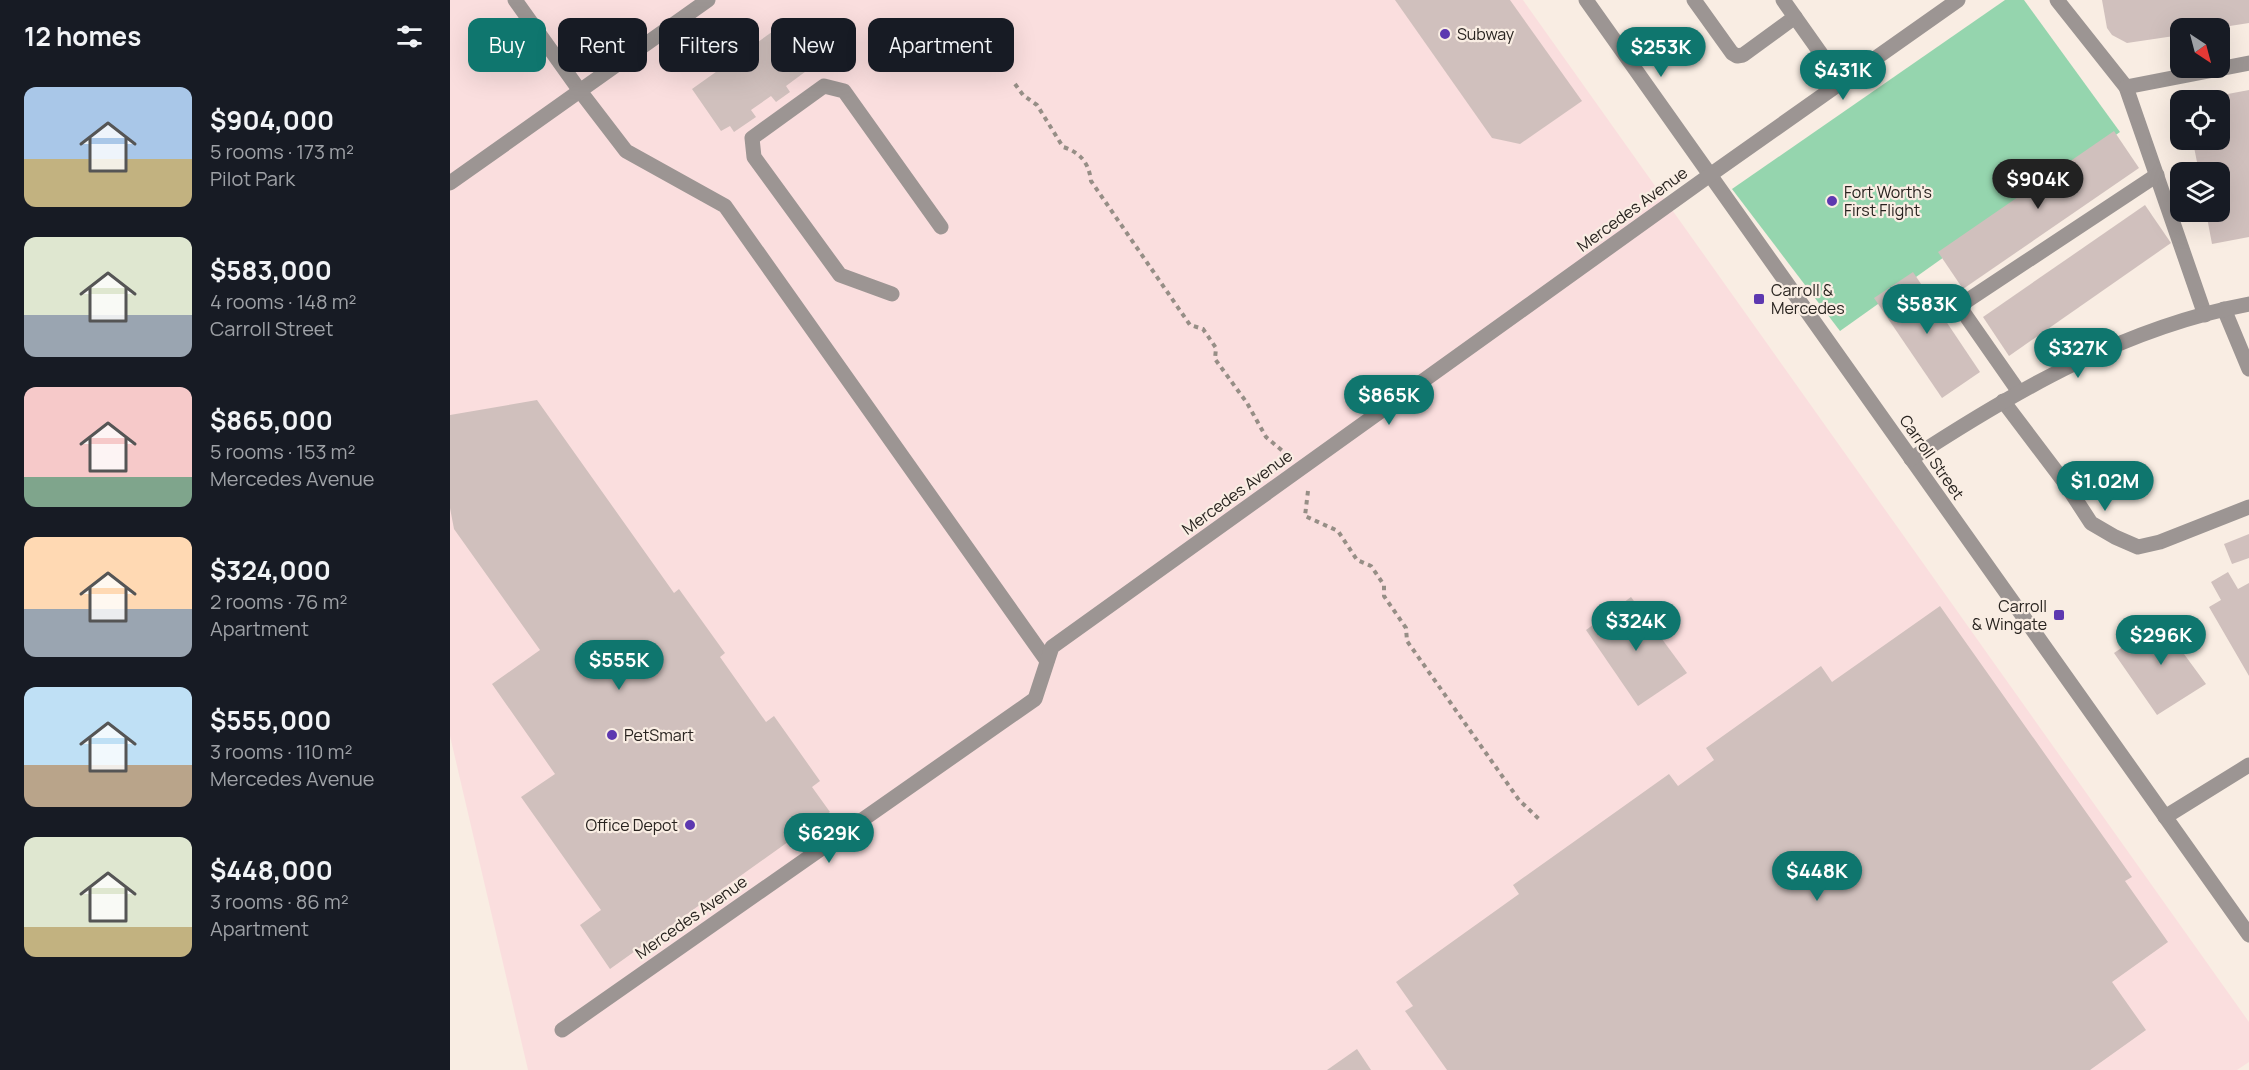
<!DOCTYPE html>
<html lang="en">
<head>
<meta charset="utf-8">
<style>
	body { margin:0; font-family:Manrope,sans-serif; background:#20242c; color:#f1f3f6; height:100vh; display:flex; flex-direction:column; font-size:22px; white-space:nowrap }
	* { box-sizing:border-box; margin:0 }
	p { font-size:20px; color:#9ea1a6 }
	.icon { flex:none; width:33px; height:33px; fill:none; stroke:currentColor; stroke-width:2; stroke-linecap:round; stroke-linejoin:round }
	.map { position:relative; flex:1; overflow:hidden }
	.drawer { display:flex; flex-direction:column; background:#171b24; width:450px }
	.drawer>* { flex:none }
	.banner { position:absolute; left:18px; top:18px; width:570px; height:54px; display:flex; gap:12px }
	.needle { width:39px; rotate:144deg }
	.fabs { position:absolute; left:1720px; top:18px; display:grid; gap:12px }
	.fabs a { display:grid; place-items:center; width:60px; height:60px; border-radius:12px; background:#171b24; box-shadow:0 6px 24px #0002; font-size:30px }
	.price { position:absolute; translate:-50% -51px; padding:0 14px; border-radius:21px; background:#0f766e; color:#fff; font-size:20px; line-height:39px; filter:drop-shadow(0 2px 3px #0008) }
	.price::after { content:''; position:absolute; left:50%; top:36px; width:18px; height:14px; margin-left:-9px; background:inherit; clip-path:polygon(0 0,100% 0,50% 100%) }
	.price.current { background:#222; color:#fff }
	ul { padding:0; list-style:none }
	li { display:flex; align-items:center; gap:18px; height:150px; padding:0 24px }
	li span { display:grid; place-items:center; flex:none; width:168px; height:120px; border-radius:12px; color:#555 }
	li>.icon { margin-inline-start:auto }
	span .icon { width:72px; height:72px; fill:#fffc; stroke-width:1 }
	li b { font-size:26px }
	h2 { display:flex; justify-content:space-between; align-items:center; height:72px; padding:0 24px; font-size:26px }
	.pill { padding:0 21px; border-radius:12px; background:#171b24; box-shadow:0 6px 24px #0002; font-size:21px; line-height:54px }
	.pill.current { background:#0f766e; color:#fff }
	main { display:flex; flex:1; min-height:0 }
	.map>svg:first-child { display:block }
</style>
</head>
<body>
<main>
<section class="drawer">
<h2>12 homes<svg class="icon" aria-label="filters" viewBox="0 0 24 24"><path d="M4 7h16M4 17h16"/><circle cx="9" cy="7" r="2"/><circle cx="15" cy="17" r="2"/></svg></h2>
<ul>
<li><span style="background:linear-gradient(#a9c7e8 60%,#c2b280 0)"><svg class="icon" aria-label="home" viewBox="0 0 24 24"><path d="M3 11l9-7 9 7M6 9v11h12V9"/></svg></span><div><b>$904,000</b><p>5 rooms · 173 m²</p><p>Pilot Park</p></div></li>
<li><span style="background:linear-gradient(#dfe7d0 65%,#9aa5b1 0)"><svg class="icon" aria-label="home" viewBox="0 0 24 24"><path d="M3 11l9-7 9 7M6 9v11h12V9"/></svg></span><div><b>$583,000</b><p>4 rooms · 148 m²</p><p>Carroll Street</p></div></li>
<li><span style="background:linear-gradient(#f6c9c9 75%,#7fa58c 0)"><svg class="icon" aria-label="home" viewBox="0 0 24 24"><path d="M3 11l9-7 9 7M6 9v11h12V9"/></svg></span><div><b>$865,000</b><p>5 rooms · 153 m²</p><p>Mercedes Avenue</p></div></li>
<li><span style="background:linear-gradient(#ffd9b3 60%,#9aa5b1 0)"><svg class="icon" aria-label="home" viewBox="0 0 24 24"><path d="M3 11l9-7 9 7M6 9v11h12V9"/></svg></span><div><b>$324,000</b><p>2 rooms · 76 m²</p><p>Apartment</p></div></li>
<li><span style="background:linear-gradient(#bfe0f5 65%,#b9a48a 0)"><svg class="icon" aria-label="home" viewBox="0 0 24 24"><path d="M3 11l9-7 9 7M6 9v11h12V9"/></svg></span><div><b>$555,000</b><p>3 rooms · 110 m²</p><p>Mercedes Avenue</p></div></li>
<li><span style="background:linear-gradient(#dfe7d0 75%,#c2b280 0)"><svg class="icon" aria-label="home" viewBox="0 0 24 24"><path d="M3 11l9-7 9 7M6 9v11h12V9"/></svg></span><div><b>$448,000</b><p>3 rooms · 86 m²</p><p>Apartment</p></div></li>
</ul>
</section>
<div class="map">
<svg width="1799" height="1070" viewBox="0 0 1799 1070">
	<rect width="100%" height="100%" fill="#f9ede3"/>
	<polygon fill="#fadede" points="0,0 1073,0 1799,1022 1799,1062 1787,1070 78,1070 0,736"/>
	<polygon fill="#95d5ae" points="1555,0 1574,0 1670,132 1390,331 1282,189"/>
	<g fill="#d0c0bd">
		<polygon points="945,0 1060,0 1132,101 1070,144 1042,138"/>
		<polygon points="1652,0 1799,0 1799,23 1767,28 1731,28 1731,35 1677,43 1662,35 1657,28"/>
		<polygon points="343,20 358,21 364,26 374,40 380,35 393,53 371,69 367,63 336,86 340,92 326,102 321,96 301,110 306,117 284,132 280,126 271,131 242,89 336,22"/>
		<polygon points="1799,90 1799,237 1762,244 1756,212 1770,212 1770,172 1749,172 1744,147 1730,149 1722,105 1731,103 1731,140 1770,140 1770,100 1751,99"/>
		<polygon points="1664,131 1689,168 1513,289 1488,252"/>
		<polygon points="1695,205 1721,243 1559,356 1533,317"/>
		<polygon points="1463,272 1530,372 1492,398 1424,298"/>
		<polygon points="87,400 224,593 229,589 275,653 270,657 316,722 324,716 370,781 362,787 380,812 160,969 130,925 151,910 71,797 105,774 42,684 90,650 4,529 0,508 0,415"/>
		<polygon points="1799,534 1799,558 1782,564 1774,544"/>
		<polygon points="1778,572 1788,589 1799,583 1799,676 1759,607 1771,600 1761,582"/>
		<polygon points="1181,597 1237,673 1188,706 1136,630"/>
		<polygon points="1490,606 1682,877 1675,881 1718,942 1662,982 1696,1030 1640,1070 997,1070 955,1011 963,1006 946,982 1069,894 1063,885 1219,774 1228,786 1264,760 1256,748 1371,666 1382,682"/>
		<polygon points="1724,619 1745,648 1734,654 1756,684 1707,715 1664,653 1712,621 1715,626"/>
		<polygon points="907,1049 921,1070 877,1070"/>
	</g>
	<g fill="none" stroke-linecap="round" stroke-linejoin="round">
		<g stroke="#968e86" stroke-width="4" stroke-dasharray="4.5 4.5" stroke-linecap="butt">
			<path d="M565,84L573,95L587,105L613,147C630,152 639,163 641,181L740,325L753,329L766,348L765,359L797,403L816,437L835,453"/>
			<polyline points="858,491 855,516 888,531 907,560 921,566 934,585 934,596 956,628 957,641 1069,800 1089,819"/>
		</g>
		<g stroke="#9c9593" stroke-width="15">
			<polyline points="65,0 130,91 176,151 275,206 597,661"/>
			<polyline points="1136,0 1799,935"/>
			<polyline points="1244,0 1282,53 1287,56 1293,55 1345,17"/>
			<polyline points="1333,0 1391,82"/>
			<polyline points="1607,0 1676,87 1755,315"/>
			<polyline points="1676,87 1799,63"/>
			<polyline points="0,183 258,0"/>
			<polyline points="442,294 390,275 304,157 302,138 374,86 394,91 491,227"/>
			<polyline points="1774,309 1799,369"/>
			<polyline points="1569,392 1509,306 1707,175"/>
			<polyline points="1553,401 1615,483 1641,523 1665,537 1688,547 1710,542 1799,507"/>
			<path d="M1461,459C1565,391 1675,327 1799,304"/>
			<polyline points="1715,817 1799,765"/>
			<polyline points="112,1030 585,699 602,647 1260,175 1508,0"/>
		</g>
	</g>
	<g fill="#5d38b0" stroke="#f9ede3" stroke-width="2">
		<circle cx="995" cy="34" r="6"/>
		<circle cx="1382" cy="201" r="6"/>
		<rect x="1303" y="293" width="12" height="12" rx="3"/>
		<rect x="1603" y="609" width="12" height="12" rx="3"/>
		<circle cx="162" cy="735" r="6"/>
		<circle cx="240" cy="825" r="6"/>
	</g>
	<g text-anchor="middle" stroke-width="4.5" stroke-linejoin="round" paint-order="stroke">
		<g font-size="16" fill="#28231f" stroke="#f9ede3" text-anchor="start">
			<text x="1007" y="40">Subway</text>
			<text x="1394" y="198">Fort Worth's<tspan x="1394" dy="18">First Flight</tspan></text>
			<text x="1321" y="296">Carroll &amp;<tspan x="1321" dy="18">Mercedes</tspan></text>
			<text x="1597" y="612" text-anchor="end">Carroll<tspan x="1597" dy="18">&amp; Wingate</tspan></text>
			<text x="174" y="741">PetSmart</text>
			<text x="228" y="831" text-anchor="end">Office Depot</text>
		</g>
		<g font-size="16" fill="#28231f" stroke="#f9ede3">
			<text transform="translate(1182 209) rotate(-36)" y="6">Mercedes Avenue</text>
			<text transform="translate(1482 457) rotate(55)" y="6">Carroll Street</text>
			<text transform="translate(787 492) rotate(-36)" y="6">Mercedes Avenue</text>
			<text transform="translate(241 917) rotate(-35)" y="6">Mercedes Avenue</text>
		</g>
	</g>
</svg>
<div class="fabs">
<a><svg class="needle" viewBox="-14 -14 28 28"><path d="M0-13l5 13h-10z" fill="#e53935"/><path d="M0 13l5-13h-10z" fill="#9ea1a6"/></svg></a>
<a><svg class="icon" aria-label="locate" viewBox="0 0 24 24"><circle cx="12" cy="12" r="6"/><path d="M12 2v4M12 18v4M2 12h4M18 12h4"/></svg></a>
<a><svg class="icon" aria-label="layers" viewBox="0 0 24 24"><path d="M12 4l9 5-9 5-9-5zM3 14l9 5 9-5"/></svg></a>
</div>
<b class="price" style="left:1211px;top:78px">$253K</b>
<b class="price" style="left:1393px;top:101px">$431K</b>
<b class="price current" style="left:1588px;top:210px">$904K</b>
<b class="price" style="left:1477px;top:335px">$583K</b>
<b class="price" style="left:1628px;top:379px">$327K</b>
<b class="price" style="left:939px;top:426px">$865K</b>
<b class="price" style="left:1655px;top:512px">$1.02M</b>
<b class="price" style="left:1186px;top:652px">$324K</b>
<b class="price" style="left:1711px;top:666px">$296K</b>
<b class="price" style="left:169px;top:691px">$555K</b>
<b class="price" style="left:379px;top:864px">$629K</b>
<b class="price" style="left:1367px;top:902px">$448K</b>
<div class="banner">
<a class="pill current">Buy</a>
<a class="pill">Rent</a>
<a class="pill">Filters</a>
<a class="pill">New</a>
<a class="pill">Apartment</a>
</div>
</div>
</main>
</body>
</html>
